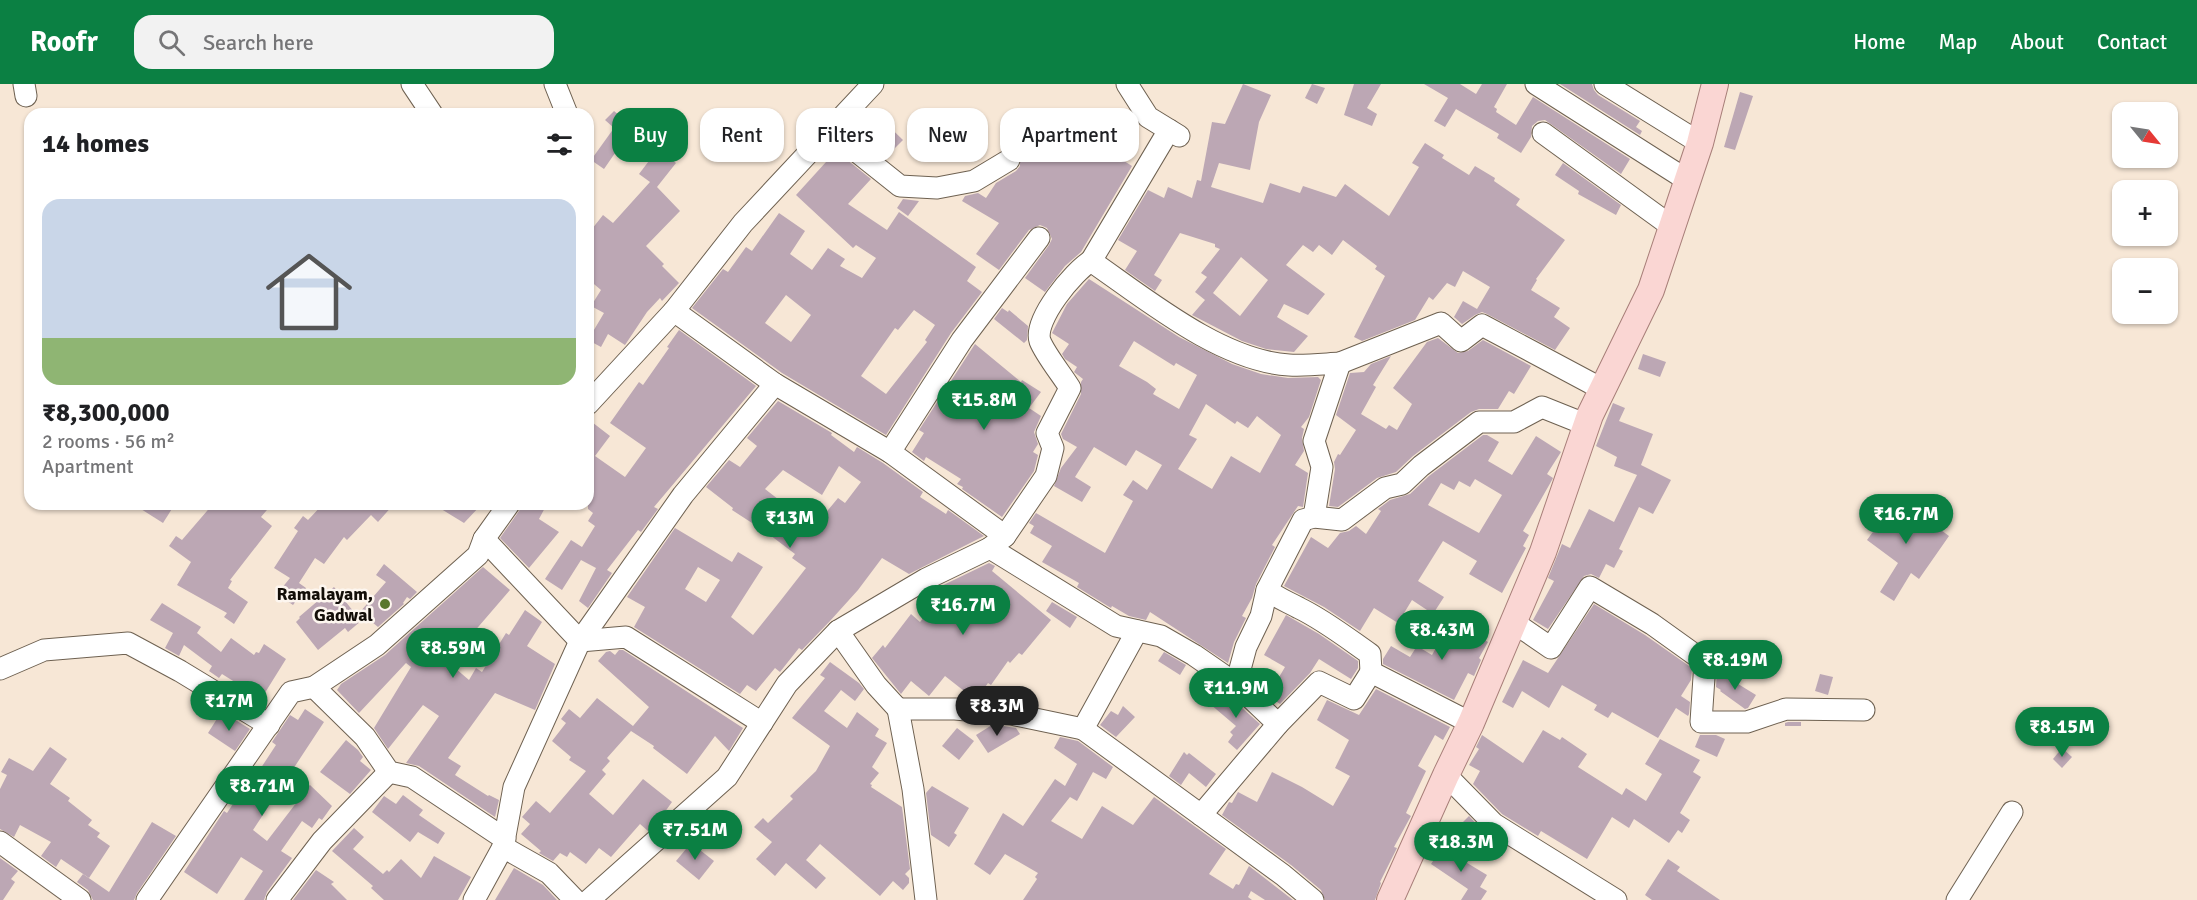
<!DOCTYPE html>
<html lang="en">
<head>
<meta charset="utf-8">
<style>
	body { margin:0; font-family:Signika,sans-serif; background:#f2f2f2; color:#202124; height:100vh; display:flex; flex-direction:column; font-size:22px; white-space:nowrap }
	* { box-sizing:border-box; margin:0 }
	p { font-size:20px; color:#757577 }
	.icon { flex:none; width:33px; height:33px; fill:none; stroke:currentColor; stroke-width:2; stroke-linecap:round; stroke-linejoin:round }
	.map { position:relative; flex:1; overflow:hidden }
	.details { position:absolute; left:24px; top:24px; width:570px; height:402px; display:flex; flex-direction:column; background:#fff; border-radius:18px; box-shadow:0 2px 4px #0004 }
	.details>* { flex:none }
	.guide { position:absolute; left:612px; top:24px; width:570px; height:54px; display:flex; gap:12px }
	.needle { width:39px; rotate:120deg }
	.fabs { position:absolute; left:2112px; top:18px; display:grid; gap:12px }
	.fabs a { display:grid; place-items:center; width:66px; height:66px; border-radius:12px; background:#fff; box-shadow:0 2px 4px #0004; font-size:30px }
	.price { position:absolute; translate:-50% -51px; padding:0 14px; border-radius:21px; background:#0b8043; color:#fff; font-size:20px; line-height:39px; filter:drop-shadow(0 2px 3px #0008) }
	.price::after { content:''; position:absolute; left:50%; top:36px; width:18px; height:14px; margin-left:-9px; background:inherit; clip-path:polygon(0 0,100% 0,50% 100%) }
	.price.current { background:#222; color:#fff }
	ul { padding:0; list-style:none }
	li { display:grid; align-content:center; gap:12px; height:318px; padding:0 18px }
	li span { display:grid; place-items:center; height:186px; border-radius:18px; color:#555 }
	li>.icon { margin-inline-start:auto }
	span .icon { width:108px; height:108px; fill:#fffc; stroke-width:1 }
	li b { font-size:26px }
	h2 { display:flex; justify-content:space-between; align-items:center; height:72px; padding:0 18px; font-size:26px }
	.chip { padding:0 21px; border-radius:18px; background:#fff; box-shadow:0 2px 4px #0004; font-size:21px; line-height:54px }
	.chip.current { background:#0b8043; color:#fff }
	header { display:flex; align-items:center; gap:36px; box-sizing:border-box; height:84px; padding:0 30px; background:#0b8043; color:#fff }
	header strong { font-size:28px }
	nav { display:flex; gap:33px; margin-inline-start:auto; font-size:21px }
	.search { width:420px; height:54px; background:#f2f2f2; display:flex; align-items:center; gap:15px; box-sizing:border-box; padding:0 21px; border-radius:18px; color:#757577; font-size:22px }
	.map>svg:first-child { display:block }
</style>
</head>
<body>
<header>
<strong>Roofr</strong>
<div class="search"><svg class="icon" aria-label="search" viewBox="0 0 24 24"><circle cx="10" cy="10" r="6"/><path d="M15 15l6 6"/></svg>Search here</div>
<nav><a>Home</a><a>Map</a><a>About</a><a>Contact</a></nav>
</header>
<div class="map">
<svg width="2197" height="816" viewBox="0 0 2197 816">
	<rect width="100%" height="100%" fill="#f7e7d6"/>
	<g fill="#bca7b4" fill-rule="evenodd">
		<path d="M1243,0L1271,11L1259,38L1250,86L1219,79L1211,103L1263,119L1270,99L1300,109L1303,102L1336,113L1345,100L1389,132L1419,83L1412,79L1425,59L1444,71L1442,74L1469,91L1475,82L1495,94L1494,97L1520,115L1516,121L1565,156L1536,195L1537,196L1531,206L1560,224L1554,233L1570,244L1555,266L1487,230L1482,228L1475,231L1462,240L1454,233L1463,217L1477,225L1490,203L1463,187L1455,203L1447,199L1433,216L1429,213L1415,236L1362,257L1354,253L1385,192L1375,185L1377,182L1343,156L1332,171L1319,161L1313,168L1303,161L1286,181L1325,210L1308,231L1284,220L1277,233L1308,252L1294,268L1266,265L1242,257L1192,231L1205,216L1195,208L1207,193L1201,189L1220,165L1215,163V160L1180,149L1154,191L1162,196L1155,207L1125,186L1137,167L1118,156L1148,106L1164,114L1168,103L1192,114L1197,96L1201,97L1212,38L1225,40ZM1241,173L1268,196L1240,232L1213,209Z"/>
		<polygon points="1312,0 1325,4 1317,20 1305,14"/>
		<polygon points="1354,0 1381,0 1367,24 1377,30 1372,42 1344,31"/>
		<polygon points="1424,0 1460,0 1476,10 1482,0 1507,0 1494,23 1497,25 1496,28 1516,41 1533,13 1630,75 1621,90 1545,36 1538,37 1532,42 1531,53 1521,69 1497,54 1499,50 1456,25 1445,43 1434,37 1448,14"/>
		<polygon points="1560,0 1592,0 1594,6 1598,11 1640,37 1636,43 1642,47 1640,51"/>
		<polygon points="1740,8 1753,12 1735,66 1724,63"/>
		<polygon points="614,27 633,43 604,85 591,76 614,44 605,36"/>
		<polygon points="873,27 903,56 885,74 853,48"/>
		<polygon points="1045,37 1091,70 1097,60 1132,82 1081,168 1065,182 1045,208 1025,194 1049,161 1052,155 1047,144 1040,141 1029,146 999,186 976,170 999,139 962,117 965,112 978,109 986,114 996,99 1016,87 1020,82 1020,71"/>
		<polygon points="658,65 676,79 657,103 680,127 646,162 664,180 662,182 679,199 662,217 660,214 647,228 625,261 608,250 601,263 588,256 604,229 591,222 601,206 588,195 588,150 603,131 613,139 650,98 639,90"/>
		<path d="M836,67L871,95L848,120L887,146L899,128L976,183L967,197L982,208L951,249L886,351L782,289L692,224L723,185L728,188L746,163L752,167L779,129L805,147L790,170L812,186L828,164L845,175L840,182L862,194L876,174L856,161L853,164L796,111ZM786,211L811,231L791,258L765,239ZM914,226L935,241L925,256L927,258L886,310L861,292L895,244L898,246Z"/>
		<polygon points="1563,79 1621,121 1616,131 1578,110 1579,107 1555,91"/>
		<polygon points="903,115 919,117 908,132 897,124"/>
		<path d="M1089,195L1179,253L1232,280L1261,290L1288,294L1318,293L1321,296L1309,333L1301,343L1304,345L1302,354L1304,367L1295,381L1308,389L1303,423L1298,422L1272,461L1275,463L1256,500L1252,514L1242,532L1246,534L1234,558L1228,579L1150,528L1146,536L1129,532L1112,522L1111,524L1077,503L1079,499L1042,478L1052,462L1030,449L1034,442L1029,439L1036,429L1105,469L1133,417L1123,411L1133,396L1147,406L1162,381L1136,366L1126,382L1094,363L1075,393L1091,403L1082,418L1054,402L1061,384L1077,363L1063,355L1061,350L1081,310V298L1083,295L1074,288L1077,283L1065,275L1062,270L1069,260L1052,249L1067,220ZM1134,257L1174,282L1176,279L1197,291L1179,325L1153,310L1156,305L1147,298L1119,282ZM1206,320L1235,340L1237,337L1248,344L1257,332L1281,351L1260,389L1231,372L1212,405L1178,385L1197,355L1189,351Z"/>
		<polygon points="1002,224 1008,228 1009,226 1028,242 1027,256 1024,259 994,235"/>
		<polygon points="679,246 756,302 654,423 658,425 641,448 638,446 607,486 612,489 588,524 579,517 596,484 581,476 562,506 545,495 571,456 582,463 595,442 588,437 593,429 588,425 588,335 610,352 595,372 625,393 646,364 610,339 639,298 643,301 669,264 667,263"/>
		<polygon points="1438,254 1458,269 1468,267 1483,256 1531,282 1514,310 1509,307 1498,325 1479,325 1471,328 1413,372 1396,388 1377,394 1338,423 1329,422 1335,385 1334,378 1338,370 1340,371 1356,346 1336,331 1350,289 1364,288 1371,280 1391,272 1373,301 1376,303 1361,330 1386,345 1389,341 1397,346 1412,320 1393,304 1427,258"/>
		<polygon points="975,260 1021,298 1022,296 1041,308 1029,324 1041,332 1034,348 1038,360 1033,368 1038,371 1034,387 1002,433 962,405 963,403 957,400 961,395 926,373 924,377 912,368 924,349 919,346"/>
		<polygon points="1643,270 1666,278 1660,293 1638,285"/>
		<path d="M778,317L832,349L831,351L854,368L857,363L883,379L923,408L920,413L946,430L948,426L984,452L909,490L882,474L858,506L830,537L802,566L799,564L780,588L775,584L756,607L747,601L740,610L634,543L645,523L627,513L675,444L732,478L738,468L763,483L731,533L753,551L781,516L806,484L792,474L795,470L766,448L732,426L733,424L706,403L729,376L740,383L757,362L747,354ZM839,382L861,398L845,419L838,414L814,443L765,405L783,386L822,411ZM698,483L720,496L706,518L685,505Z"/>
		<polygon points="1613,319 1625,324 1619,337 1653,350 1641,381 1671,396 1653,430 1639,423 1619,465 1623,467 1614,484 1606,480 1599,494 1591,490 1584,492 1548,545 1533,536 1554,497 1548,494 1562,460 1570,464 1589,425 1614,438 1637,391 1614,382 1617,373 1596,362"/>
		<path d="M1483,351H1487L1499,358L1488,377L1512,391L1536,352L1561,368L1547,390L1553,394L1552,396L1523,447L1529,451L1523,462L1526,464L1502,509L1469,490L1477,477L1443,457L1418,497L1444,513L1433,530L1412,516L1398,539L1374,524L1360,547L1324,523L1284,502L1311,453L1328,464L1340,449L1349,447L1356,442L1366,450L1381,427L1378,425L1390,416L1410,410L1429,392ZM1475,395L1502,411L1479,449L1428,421L1441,399L1454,406L1459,397L1470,403Z"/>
		<polygon points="1898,414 1949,452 1919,495 1911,489 1894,517 1880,508 1898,479 1867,456"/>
		<polygon points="133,420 175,420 163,439"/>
		<polygon points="213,420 272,420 261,433 272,442 230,496 232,497 228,504 248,518 234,540 224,533 227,529 177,501 191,478 169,462 176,452 182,456"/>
		<polygon points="323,420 394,420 378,438 371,431 347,456 344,453 324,480 315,474 299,499 306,504 293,521 277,510 290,494 274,484 298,447 294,444 303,432 308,436"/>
		<polygon points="433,420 482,420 464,439"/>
		<polygon points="522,420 547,420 539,435 559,448 529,484 500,454 519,427"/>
		<polygon points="989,479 995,482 992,487 1051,536 1022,571 1019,569 1010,579 1008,577 991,601 988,599 977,614 973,614 945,592 929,612 911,597 901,610 872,574 883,561 885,564 911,530 920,538 940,513 933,506"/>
		<polygon points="384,480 417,508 410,515 407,513 403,519 404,520 378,543 360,528 386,498 376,491"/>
		<polygon points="483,483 510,506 448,578 469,596 476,584 482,588 506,549 509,551 525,526 542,538 527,562 555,580 535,626 495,609 448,674 461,682 455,691 488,712 489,711 499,716 495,733 419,682 406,679 439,632 423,621 388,665 374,644 411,583 406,579 359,629 337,606 341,600 385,571"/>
		<polygon points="334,503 361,537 348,548 345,544 318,566 296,538 300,534 299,533"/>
		<polygon points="1052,518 1077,533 1070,544 1046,527"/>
		<polygon points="162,519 201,543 197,549 221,568 231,554 254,571 256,568 259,569 264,560 286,575 258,620 243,610 246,605 222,590 219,594 209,587 212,582 184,561 179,572 165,564 173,549 150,536"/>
		<polygon points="1594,520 1645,551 1692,584 1691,596 1681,612 1690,618 1689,630 1688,632 1676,624 1658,654 1612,628 1608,634 1594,626 1597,621 1562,601 1549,624 1522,607 1513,624 1502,618 1523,576 1548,589"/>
		<polygon points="1286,531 1319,550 1358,577 1358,584 1351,595 1319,575 1310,589 1280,620 1268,612 1285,583 1264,571"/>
		<polygon points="1450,539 1464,547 1465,544 1488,558 1479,574 1481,576 1474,592 1468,589 1454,616 1383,580 1383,575 1391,562 1410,573 1417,562 1432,571"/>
		<polygon points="619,566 623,566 743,644 729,667 715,652 687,690 653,664 654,662 631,647 607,674 610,677 602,686 606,690 589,710 613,731 643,695 672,718 662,732 663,733 648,747 640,740 611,773 599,764 586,780 570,768 567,773 560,769 553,777 539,769 541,767 521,750 530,740 522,733 536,717 550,729 586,687 569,676 571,673 552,657 566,639 561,635 569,625 580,634 597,614 633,642 649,623 598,577 606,568 610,567 615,571"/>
		<polygon points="1164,568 1186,581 1180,591 1158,577"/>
		<polygon points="830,578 859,599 864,605 855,617 841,606 824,627 847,644 857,628 879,645 875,652 887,659 872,683 879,689 870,700 872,701 871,703 902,723 910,785 905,790 909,794 909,799 903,806 893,797 880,812 820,760 806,776 826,794 816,805 786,779 775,792 756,775 772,758 754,743 763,734 768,739 793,715 790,712 816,687 830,662 792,634 825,594 820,591"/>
		<polygon points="1717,587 1756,611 1748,624 1745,625 1720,607 1721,606 1716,603"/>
		<polygon points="1820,590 1833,593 1828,611 1815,607"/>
		<polygon points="1376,605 1450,643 1443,656 1435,651 1418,682 1426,687 1406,729 1411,732 1394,763 1397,764 1380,798 1381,799 1375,816 1325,816 1321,806 1291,781 1222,731 1229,718 1232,719 1238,708 1257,718 1272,688 1302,703 1333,722 1350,692 1335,684 1349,656 1317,636 1327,616 1359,631"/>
		<polygon points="1222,606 1260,640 1237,666 1228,658 1233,651 1230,648 1236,642 1210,620"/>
		<polygon points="1123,622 1135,633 1116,653 1100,641 1111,627 1118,631"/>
		<polygon points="305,625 324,638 253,746 267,757 310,701 332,722 322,736 319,734 312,744 302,737 281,767 292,774 267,808 264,816 244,816 263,787 241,773 217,810 184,788 224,727 227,729 248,697 251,699 276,661 272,658 290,631 298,636"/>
		<polygon points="220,630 227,634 229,632 250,645 235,667 208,649"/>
		<polygon points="1788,638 1801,638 1801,642 1785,642 1785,639"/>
		<polygon points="992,641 996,641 998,645 1003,642 1016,644 1020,650 988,669 976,651"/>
		<polygon points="957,644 974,657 959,676 942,662"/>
		<polygon points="1543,646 1560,656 1562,653 1587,670 1578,683 1622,711 1626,704 1646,717 1662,690 1645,680 1660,655 1700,676 1693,688 1701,693 1680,729 1690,736 1682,749 1678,746 1669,759 1634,735 1629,744 1612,733 1587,775 1541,747 1538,752 1502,730 1473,700 1480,687 1469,681 1479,665 1476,663 1482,651 1523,679"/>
		<polygon points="1700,651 1716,651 1725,655 1717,673 1695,663"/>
		<polygon points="1060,653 1078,657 1113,683 1106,695 1093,688 1077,717 1070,713 1051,737 1082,755 1102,722 1133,741 1154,713 1226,765 1209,790 1233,805 1236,800 1239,801 1249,782 1293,816 1265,816 1251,807 1248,813 1252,816 1023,816 1037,795 1035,793 1038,789 1005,770 990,791 974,780 1003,729 1023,742 1055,695 1065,702 1077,680 1054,664"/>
		<polygon points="346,656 358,666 363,673 360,677 371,686 350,710 320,688"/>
		<polygon points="50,663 67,675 50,700 70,714 68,717 92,736 88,741 100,749 97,753 110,762 89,794 61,775 56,783 41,772 51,758 20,741 14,753 0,745 0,705 7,691 1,688 9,674 33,687"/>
		<polygon points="2062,664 2072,673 2062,684 2053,675"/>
		<polygon points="1184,668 1187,671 1189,669 1216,690 1206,703 1189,689 1181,701 1169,692"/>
		<polygon points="932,702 969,724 954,749 957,751 949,763 931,751 926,709"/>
		<polygon points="403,711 423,726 419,731 445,749 438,760 418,748 410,758 372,728 384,712 396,720"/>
		<polygon points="1469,732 1482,746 1476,754 1461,740"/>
		<polygon points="152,738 176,752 137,809 134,816 93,816 88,806 77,798 83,790 109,808"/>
		<polygon points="354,744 364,753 353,765 383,790 387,786 389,788 401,775 421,794 434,772 471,793 458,816 384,816 371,804 373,802 332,767"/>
		<polygon points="1446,758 1458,767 1454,771 1487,791 1480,803 1487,807 1481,816 1461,816 1468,805 1431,780"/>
		<polygon points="691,759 714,777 699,796 676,777"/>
		<polygon points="0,774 18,787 11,795 15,798 3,816 0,816"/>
		<polygon points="1668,775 1680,783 1677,787 1720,816 1652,816 1645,811"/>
		<polygon points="514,784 543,801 557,816 495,816"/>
		<polygon points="316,786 334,798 331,800 347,816 293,816"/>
	</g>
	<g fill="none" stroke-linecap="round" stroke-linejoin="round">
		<defs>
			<g id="minor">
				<polyline points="24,0 26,12"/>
				<polyline points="412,0 432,30"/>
				<polyline points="555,0 567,30"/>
				<polyline points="1127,0 1148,33 1179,52"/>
				<polyline points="1536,0 1687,96"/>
				<polyline points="1605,0 1700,59"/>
				<polyline points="831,47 900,102 937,104 974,97 1009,76"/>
				<polyline points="1543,49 1671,142"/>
				<polyline points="1091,177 1169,46"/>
				<polyline points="674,227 775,300 890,368 1005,452 990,464 1116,542 1161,552 1194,571 1236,600 1278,640 1319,598 1354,615 1371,588 1471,639"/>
				<polyline points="1340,279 1441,239 1461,257 1482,241 1602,305"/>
				<polyline points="588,320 674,227 743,139 873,0"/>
				<polyline points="890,368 962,256 1039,154"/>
				<path d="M1005,452L1046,392L1053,364L1047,349L1070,304C1062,291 1045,270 1040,257C1033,236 1074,187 1091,177C1146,215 1221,277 1289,281C1305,282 1323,280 1340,279L1314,357L1322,383L1314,433"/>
				<polyline points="484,455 580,557 626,553 762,639"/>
				<path d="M1267,506C1279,515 1286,517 1299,524C1324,536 1347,554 1370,570L1371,588"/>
				<polyline points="1513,538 1551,564 1590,503 1652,540 1705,578 1701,638 1747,638 1786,625 1864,626"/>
				<polyline points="1137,547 1083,645 1201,731 1278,640"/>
				<polyline points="0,585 44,566 128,559 180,587 269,641"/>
				<polyline points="1236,600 1246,563 1261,532 1267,506 1303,436 1314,433 1342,436 1385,404 1402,400 1421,382 1479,338 1514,338 1542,323 1587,341"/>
				<polyline points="314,603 365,653 389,688 412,693 505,755"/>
				<polyline points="898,625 876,601 838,547 926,495 990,464"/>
				<polyline points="1446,691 1494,740 1616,816"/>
				<polyline points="1201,731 1283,791 1313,816"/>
				<polyline points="0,758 80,816"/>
				<polyline points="503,763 514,703 580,557 683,411 775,300"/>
				<polyline points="147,816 291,608 314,603 377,561 478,471 484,455 509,420"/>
				<polyline points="277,816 322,757 389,688"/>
				<polyline points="474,816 503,763 549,789 575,816"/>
				<polyline points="589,816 727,693 787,600 838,547"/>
				<polyline points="926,816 913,705 898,625 955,625 1011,630 1083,645"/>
				<polyline points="1957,816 2012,728"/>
			</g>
			<polyline id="major" points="1390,816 1446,691 1471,639 1543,468 1590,331 1651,206 1700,59 1715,0"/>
		</defs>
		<use href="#minor" stroke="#6e6151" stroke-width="23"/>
		<use href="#major" stroke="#a77e78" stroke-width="28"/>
		<use href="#minor" stroke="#fff" stroke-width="21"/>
		<use href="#major" stroke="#fad6d3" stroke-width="26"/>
	</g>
	<circle fill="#5a772c" stroke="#fdf6ef" stroke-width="2" cx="385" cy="520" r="6"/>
	<g text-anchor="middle" stroke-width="5" stroke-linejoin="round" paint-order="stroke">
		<g font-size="18" font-weight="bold" fill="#130e08" stroke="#fdf6ef" text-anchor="end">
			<text x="373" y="516">Ramalayam,<tspan x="373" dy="21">Gadwal</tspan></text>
		</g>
	</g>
</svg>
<div class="fabs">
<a><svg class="needle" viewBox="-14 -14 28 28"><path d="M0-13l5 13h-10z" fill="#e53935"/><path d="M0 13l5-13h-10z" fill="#757577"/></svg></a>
<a>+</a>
<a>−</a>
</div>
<b class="price" style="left:984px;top:347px">₹15.8M</b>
<b class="price" style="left:1906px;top:461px">₹16.7M</b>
<b class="price" style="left:790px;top:465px">₹13M</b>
<b class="price" style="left:963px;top:552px">₹16.7M</b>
<b class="price" style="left:1442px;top:577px">₹8.43M</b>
<b class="price" style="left:453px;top:595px">₹8.59M</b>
<b class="price" style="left:1735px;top:607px">₹8.19M</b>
<b class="price" style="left:1236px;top:635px">₹11.9M</b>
<b class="price" style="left:229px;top:648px">₹17M</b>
<b class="price current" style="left:997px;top:653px">₹8.3M</b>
<b class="price" style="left:2062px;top:674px">₹8.15M</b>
<b class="price" style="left:262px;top:733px">₹8.71M</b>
<b class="price" style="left:695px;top:777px">₹7.51M</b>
<b class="price" style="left:1461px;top:789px">₹18.3M</b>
<div class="guide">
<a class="chip current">Buy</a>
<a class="chip">Rent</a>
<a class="chip">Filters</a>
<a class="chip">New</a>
<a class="chip">Apartment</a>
</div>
<section class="details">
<h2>14 homes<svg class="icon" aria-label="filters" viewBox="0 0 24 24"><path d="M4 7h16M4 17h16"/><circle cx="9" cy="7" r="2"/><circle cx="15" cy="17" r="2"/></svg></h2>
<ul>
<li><span style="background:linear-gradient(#c9d6e8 75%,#8fb573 0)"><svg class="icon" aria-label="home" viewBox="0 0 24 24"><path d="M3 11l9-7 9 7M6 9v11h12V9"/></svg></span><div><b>₹8,300,000</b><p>2 rooms · 56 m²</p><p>Apartment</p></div></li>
</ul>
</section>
</div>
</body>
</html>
